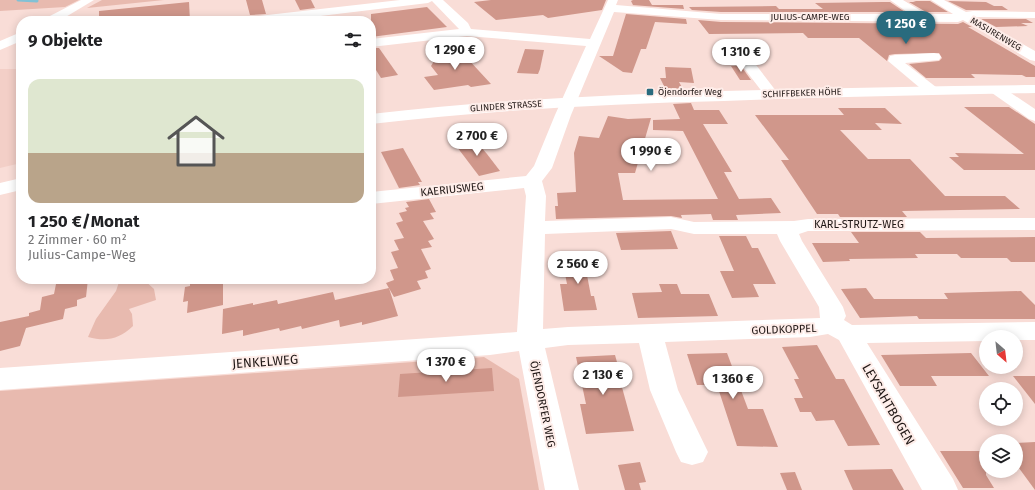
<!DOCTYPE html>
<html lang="de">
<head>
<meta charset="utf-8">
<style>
	body { margin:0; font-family:"Fira Sans",sans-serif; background:#f2f2f2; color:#202124; height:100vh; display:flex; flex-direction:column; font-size:15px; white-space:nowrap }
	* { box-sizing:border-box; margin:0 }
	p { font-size:13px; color:#757577 }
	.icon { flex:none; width:22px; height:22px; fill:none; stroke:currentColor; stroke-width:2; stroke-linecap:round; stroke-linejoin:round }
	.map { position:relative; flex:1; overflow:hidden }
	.details { position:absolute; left:16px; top:16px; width:360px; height:268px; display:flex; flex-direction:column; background:#fff; border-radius:16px; box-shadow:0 2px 10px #0003 }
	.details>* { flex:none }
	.needle { width:26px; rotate:152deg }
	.controls { position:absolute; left:979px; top:330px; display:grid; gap:8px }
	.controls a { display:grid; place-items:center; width:44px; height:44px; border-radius:50%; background:#fff; box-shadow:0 2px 10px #0003; font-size:20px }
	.price { position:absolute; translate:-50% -34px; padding:0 9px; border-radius:14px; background:#fff; color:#222; font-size:13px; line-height:26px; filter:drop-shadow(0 1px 2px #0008) }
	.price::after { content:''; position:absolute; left:50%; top:24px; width:12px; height:9px; margin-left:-6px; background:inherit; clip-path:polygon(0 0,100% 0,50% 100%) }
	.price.current { background:#296b7e; color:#fff }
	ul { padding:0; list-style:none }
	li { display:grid; align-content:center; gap:8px; height:212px; padding:0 12px }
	li span { display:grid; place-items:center; height:124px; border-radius:12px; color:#555 }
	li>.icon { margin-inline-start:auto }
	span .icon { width:72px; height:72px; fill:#fffc; stroke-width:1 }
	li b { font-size:17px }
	h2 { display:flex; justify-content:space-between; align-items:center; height:48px; padding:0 12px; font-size:17px }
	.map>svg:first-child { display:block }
</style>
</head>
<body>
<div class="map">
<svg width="1035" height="490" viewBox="0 0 1035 490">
	<rect width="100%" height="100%" fill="#f9ddd7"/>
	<polygon fill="#f3cfc7" points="0,69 21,69 21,163 0,168"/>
	<g fill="#e8baaf">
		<polygon points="0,0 79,0 65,7 0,11"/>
		<polygon points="102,0 164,0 87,8"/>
		<path d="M120,279H143L154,289L156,300L129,309L132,314L133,326C119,339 107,342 88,337L96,319L116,291Z"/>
		<polygon points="484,357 519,379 539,490 0,490 0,391"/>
	</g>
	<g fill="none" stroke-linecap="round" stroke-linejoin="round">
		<polyline stroke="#82c1d5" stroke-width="3" points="18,0 37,1"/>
	</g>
	<g fill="#d0978b">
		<polygon points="246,0 262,0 266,14 250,15"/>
		<polygon points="295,0 311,0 315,8 300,10"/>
		<polygon points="491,0 606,0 602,10 548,18 543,15 496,20 474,2"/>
		<polygon points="633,0 649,0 652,5 683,5 684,9 632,5 633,5 631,1"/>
		<polygon points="913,1 930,1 948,12 926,12 909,2 916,2"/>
		<polygon points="948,1 986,2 994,6 1002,6 1008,10 966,10"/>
		<polygon points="189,2 190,21 99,21 99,11"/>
		<polygon points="882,2 890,2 905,12 721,12 692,10 689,7 776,6 779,9 823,9 815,3"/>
		<polygon points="427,7 447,27 371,37 371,14"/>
		<polygon points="626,14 686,19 687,24 655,22 646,49 641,49 632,73 623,72 599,56 613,56"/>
		<polygon points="981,19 1026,19 1033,23 1021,23 1028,26 996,27"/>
		<polygon points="698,20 721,22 958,24 963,22 972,27 968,27 1035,66 1035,77 1026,77 1022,75 971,74 975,78 926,78 909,64 939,61 942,58 939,53 895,54 889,55 887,61 859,38 808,38 803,33 709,34"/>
		<polygon points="444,45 455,45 491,84 471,87 468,85 434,90 424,77 438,75 431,66"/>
		<polygon points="371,48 379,48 398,75 381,78 371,62"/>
		<polygon points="525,49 544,50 540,69 538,74 517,73"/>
		<polygon points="731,66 741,66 751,80 740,80"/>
		<polygon points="665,67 691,68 694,83 679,82 684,91 667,92 660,78 666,78"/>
		<polygon points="691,103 694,110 719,110 728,124 703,124 732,172 724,172 739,199 771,198 781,213 736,215 738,220 713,220 711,214 681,215 682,218 671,216 556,219 555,206 558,206 557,193 576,192 574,153 579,136 599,138 608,116 628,119 651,118 635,173 618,173 623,200 718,199 683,131 653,130 653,120 680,119 673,104"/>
		<polygon points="964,107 1009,107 1035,124 1035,170 964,170 949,157 959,157 955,153 1024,154"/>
		<polygon points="838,108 885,108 902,124 875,123 882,130 840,130 868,159 910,159 945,196 1005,196 1020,209 902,211 907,217 840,217 838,214 817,214 781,160 789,160 755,115 844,115"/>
		<polygon points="474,139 487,154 500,171 479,176 454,143"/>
		<polygon points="403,148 422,182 418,182 420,185 399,188 381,152"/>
		<polygon points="429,199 436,212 430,213 434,219 423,221 434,239 428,241 432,247 421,249 431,269 425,271 428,278 417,281 421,289 394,297 386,283 394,280 390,270 398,268 391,252 399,250 394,240 404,238 396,223 403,221 399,213 407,211 405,208 409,207 406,202"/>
		<polygon points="671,231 678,249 621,250 616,233"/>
		<polygon points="851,232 920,232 926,238 1035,237 1035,262 1011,262 1007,258 961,258 957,254 915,254 918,258 849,259 850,261 823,262 812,243 859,243"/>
		<polygon points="719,236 746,236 752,248 758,248 776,284 753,284 759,297 732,298 720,271 734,271"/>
		<polygon points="569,253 588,253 591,270 586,270 591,296 594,296 597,310 564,311 560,284 567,284 565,274 571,274"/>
		<polygon points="57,279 88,279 86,297 77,300 77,306 65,309 63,319 26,328 27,325 20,346 0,351 0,322 29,316 29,313 40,310 42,297 54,294"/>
		<polygon points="190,279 223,279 223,305 187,313 188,301 183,302 185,287 190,286"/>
		<polygon points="659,284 677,284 681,294 709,294 718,316 638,318 632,293 662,292"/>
		<polygon points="389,288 398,316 362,325 362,322 340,327 339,320 302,329 301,326 280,331 279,328 243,336 243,330 222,334 223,309 253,303 253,305 277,300 278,304 333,292 335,300"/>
		<polygon points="866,288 874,299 948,299 944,293 1021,291 1035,305 1035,319 919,319 917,316 860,318 841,289"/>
		<polygon points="817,345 836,379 844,379 880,445 848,446 834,420 816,421 811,412 800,412 794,398 803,398 794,379 799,379 782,347"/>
		<polygon points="727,353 748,409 763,409 778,447 737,446 717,385 697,385 687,354"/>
		<polygon points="971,353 989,376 931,376 937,386 900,386 881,355"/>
		<polygon points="615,355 622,380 620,380 634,431 586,434 580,404 586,404 576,357"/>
		<polygon points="492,368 494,391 398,397 400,374"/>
		<polygon points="1013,376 1035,376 1035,404"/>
		<polygon points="1035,442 1035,490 1016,464 1016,443"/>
		<polygon points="940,451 986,451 986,475 994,488 963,488"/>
		<polygon points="640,462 646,482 639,483 641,490 625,490 618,465"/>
		<polygon points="892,469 904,490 853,490 844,470"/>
		<polygon points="795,472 802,490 787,490 780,473"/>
	</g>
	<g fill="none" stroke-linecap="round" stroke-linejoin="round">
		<g fill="#fff" fill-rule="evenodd">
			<polygon points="81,0 94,0 59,21 44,21 46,18"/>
			<path d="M400,0H443L468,23L471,29L590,39L608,0H618L616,5L721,14H910L890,0H903L926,14H953L931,0H944L966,12L973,11L1035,12V18L975,17L1035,51V61L1030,60L963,20L958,22L721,20L614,12L571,115L552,168L542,181L546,196L545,221L671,217L694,222L794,221L808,219L1035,218V230L808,231L799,234L802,241L843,307L846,316L844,320L852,325L1035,322V340H1016V337H986V341L867,343L953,479L958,490H922L839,340L828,334L810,337L665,342L678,390L708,452L703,462L692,465L681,462L676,452L650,390L639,343L568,345L545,348L579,490H545L519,351L490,355L0,390V368L517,332L526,196L524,188L371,204V192L526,176L534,166L555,115L586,46L467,36L371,47V39L459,29L432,1L428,3L279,21H243L245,18L249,17ZM671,229L694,234H777L780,241L819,307L820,318L568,327L543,329L545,234Z"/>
			<polygon points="21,32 21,41 0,50 0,41"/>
			<polygon points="738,47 743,48 776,91 779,94 776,97 771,99 766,97 731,51 733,48"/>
			<polygon points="934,53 939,54 941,57 939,60 905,63 936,87 938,90 936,93 931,94 926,93 888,61 890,56 895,55"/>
			<polygon points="997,86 1002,87 1035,109 1035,121 1029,119 992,93 990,90 992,87"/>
		</g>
		<g fill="#fff" fill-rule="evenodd">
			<path d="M1035,85V93C931,95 828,97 724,101C606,104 489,110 371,124V114C489,100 606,95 724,91C828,88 931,86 1035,85Z"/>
			<polygon points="21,178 21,190 0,195 0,183"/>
		</g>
	</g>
	<rect fill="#296b7e" stroke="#feede9" stroke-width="1.5" x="646" y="88" width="8" height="8" rx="2"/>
	<g text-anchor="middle" stroke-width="4" stroke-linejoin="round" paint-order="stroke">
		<g font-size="9" fill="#211816" stroke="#feede9">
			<text x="810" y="20">JULIUS-CAMPE-WEG</text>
			<text transform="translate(996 34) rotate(30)" y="3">MASURENWEG</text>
			<text transform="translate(802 93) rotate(-2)" y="3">SCHIFFBEKER HÖHE</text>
			<text transform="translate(506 106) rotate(-4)" y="3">GLINDER STRASSE</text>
		</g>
		<g font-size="9" fill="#211816" stroke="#feede9" text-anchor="start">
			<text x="658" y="95">Öjendorfer Weg</text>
		</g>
		<g font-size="11" fill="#211816" stroke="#feede9">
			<text transform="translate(452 189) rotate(-6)" y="4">KAERIUSWEG</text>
			<text x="859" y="228">KARL-STRUTZ-WEG</text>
			<text transform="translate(784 329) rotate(-2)" y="4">GOLDKOPPEL</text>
			<text transform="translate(543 404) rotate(78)" y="4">ÖJENDORFER WEG</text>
		</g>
		<g font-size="13" fill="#211816" stroke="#feede9">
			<text transform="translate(265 361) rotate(-4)" y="5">JENKELWEG</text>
			<text transform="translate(889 404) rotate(60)" y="5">LEYSAHTBOGEN</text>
		</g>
	</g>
</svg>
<div class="controls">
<a><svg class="needle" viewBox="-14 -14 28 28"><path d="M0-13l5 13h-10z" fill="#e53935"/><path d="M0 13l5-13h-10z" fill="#757577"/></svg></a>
<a><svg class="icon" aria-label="locate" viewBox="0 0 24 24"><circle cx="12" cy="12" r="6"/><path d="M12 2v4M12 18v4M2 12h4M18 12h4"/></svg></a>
<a><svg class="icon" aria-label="layers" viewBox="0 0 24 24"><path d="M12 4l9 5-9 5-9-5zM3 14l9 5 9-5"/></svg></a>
</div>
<b class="price current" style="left:906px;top:45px">1 250 €</b>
<b class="price" style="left:455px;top:71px">1 290 €</b>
<b class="price" style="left:741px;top:73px">1 310 €</b>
<b class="price" style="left:477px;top:157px">2 700 €</b>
<b class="price" style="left:651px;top:172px">1 990 €</b>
<b class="price" style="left:578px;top:285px">2 560 €</b>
<b class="price" style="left:446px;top:383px">1 370 €</b>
<b class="price" style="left:603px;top:396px">2 130 €</b>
<b class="price" style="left:733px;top:400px">1 360 €</b>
<section class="details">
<h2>9 Objekte<svg class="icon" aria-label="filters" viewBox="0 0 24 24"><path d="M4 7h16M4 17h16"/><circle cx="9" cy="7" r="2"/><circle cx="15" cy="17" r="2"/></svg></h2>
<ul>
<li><span style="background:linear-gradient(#dfe7d0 60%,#b9a48a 0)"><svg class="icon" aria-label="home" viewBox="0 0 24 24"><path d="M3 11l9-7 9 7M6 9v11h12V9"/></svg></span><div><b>1 250 €/Monat</b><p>2 Zimmer · 60 m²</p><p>Julius-Campe-Weg</p></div></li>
</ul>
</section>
</div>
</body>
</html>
